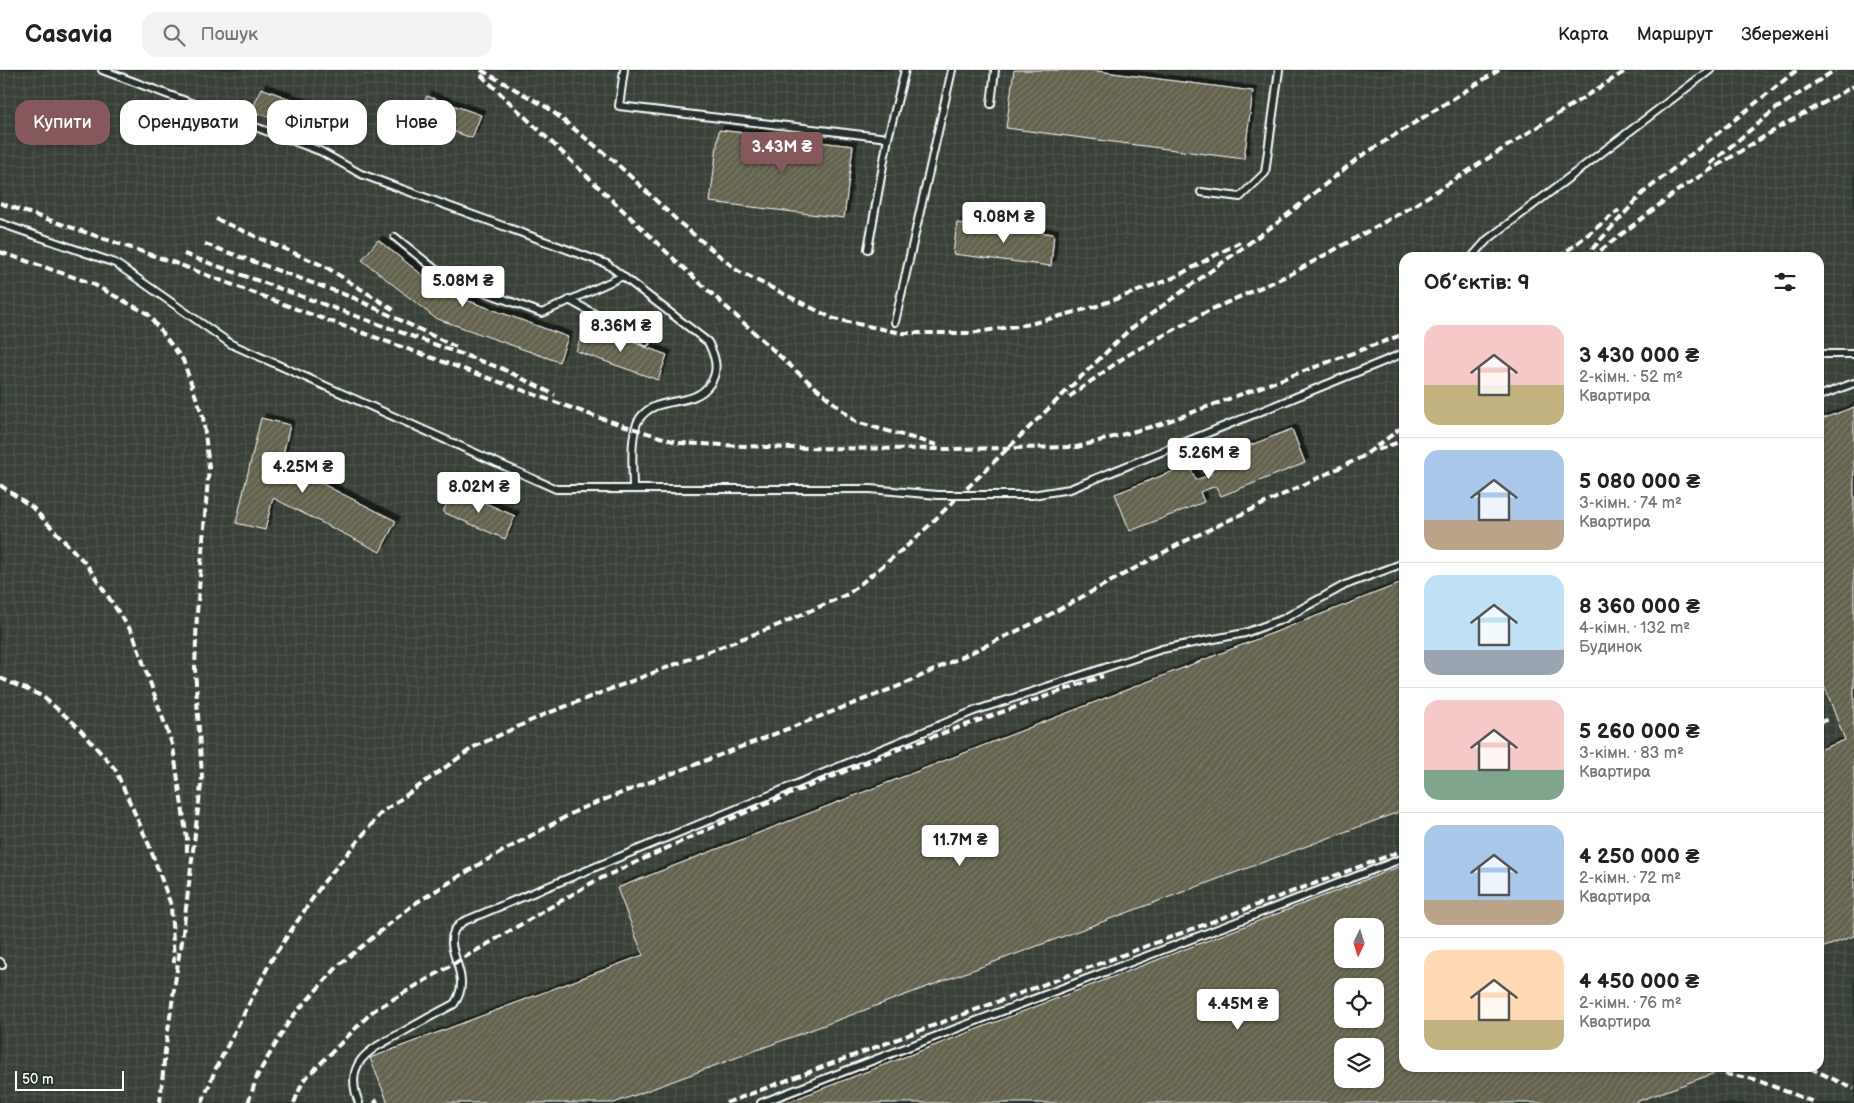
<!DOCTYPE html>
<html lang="uk">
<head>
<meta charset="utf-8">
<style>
	body { margin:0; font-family:"Balsamiq Sans",sans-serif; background:#f2f2f2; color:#222; height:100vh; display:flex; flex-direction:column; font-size:19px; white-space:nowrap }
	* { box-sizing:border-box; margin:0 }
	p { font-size:16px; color:#767676 }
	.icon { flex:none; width:28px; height:28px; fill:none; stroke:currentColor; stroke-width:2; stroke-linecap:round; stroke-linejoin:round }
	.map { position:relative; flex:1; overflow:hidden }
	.drawer { position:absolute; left:1399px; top:182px; width:425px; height:820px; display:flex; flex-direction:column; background:#fff; border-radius:15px; box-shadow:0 1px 4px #0004 }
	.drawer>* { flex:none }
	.banner { position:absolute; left:15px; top:30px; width:475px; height:45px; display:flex; gap:10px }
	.needle { width:32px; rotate:184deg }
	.fabs { position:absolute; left:1334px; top:848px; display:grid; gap:10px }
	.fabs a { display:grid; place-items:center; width:50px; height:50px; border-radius:10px; background:#fff; box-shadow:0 1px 4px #0004; font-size:25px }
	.scale { position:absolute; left:15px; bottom:12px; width:109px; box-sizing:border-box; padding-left:5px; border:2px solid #fff; border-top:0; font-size:14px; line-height:18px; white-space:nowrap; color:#fff; -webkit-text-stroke:4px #26332d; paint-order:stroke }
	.price { position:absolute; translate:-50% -42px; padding:0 11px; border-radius:5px; background:#fff; color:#222; font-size:16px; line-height:32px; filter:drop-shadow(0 1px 2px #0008) }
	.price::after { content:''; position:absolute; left:50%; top:30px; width:15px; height:11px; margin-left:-8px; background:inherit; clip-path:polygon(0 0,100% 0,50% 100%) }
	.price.current { background:#85585c; color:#fff }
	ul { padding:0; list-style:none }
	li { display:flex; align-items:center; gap:15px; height:125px; padding:0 25px }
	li+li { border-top:1px solid #e0e0e0 }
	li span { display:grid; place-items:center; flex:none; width:140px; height:100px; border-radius:15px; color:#555 }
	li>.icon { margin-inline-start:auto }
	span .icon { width:60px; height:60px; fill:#fffc; stroke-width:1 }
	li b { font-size:21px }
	h2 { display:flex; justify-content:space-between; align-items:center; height:60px; padding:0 25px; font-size:21px }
	.pill { padding:0 18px; border-radius:15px; background:#fff; box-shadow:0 1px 4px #0004; font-size:18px; line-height:45px }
	.pill.current { background:#85585c; color:#fff }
	header { display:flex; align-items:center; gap:30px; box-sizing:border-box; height:70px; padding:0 25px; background:#fff; border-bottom:1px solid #e0e0e0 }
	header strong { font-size:24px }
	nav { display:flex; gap:28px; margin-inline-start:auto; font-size:18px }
	.search { width:350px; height:45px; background:#f2f2f2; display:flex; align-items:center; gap:12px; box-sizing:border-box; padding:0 18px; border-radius:15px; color:#767676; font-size:19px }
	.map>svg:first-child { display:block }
</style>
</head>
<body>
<header>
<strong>Casavia</strong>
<div class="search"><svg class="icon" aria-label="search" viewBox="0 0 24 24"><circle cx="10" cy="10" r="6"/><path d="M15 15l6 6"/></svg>Пошук</div>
<nav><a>Карта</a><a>Маршрут</a><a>Збережені</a></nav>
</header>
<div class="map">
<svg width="1854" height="1033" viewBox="0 0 1854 1033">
	<defs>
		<pattern id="industrial-grid" width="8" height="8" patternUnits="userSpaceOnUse" patternTransform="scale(1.25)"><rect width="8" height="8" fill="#394137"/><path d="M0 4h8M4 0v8" fill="none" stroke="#4d544b"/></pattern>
		<pattern id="building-hatch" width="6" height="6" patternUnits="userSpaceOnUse" patternTransform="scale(1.25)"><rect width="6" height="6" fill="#64624e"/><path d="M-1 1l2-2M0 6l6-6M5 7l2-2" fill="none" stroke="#7b7a69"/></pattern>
		<filter id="shadow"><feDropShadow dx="4.5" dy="-4.5" stdDeviation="0" flood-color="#0009"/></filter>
	</defs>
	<rect width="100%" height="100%" fill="#26332d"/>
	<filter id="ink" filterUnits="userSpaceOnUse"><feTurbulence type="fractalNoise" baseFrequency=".02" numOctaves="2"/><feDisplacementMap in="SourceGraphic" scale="10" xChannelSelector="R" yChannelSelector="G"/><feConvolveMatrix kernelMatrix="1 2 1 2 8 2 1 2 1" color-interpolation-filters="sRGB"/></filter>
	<g filter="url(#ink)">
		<path fill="url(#industrial-grid)" fill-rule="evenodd" d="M0,0H1854V1033H0ZM1404,188H1819V998H1404ZM1342,856H1375V889H1342ZM1342,916H1375V949H1342ZM1342,976H1375V1009H1342Z"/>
		<g fill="url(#building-hatch)" stroke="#fff" fill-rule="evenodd" filter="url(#shadow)">
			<polygon points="1014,0 1089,0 1253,21 1244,89 1006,58"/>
			<polygon points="261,18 314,38 306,61 252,41"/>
			<polygon points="427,26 481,45 472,68 418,49"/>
			<polygon points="719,60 853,76 844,148 710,132"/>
			<polygon points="957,153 1054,164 1051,196 953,184"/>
			<polygon points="378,170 444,222 568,267 559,292 435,248 362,190"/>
			<polygon points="585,255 667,285 658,310 576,281"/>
			<polygon points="1854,337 1854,866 1819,879 1819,680 1845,670 1819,602 1819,350"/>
			<polygon points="261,348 290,355 281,393 396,451 380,482 273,428 265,460 236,453"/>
			<polygon points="1292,359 1305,393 1221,426 1216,416 1200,422 1204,432 1130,461 1115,424 1189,395 1196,410 1212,404 1207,392"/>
			<polygon points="453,419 515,446 505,469 443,442"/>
			<polygon points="1404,512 1404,740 614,1033 388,1033 370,988 643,885 617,818"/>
			<path d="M1404,795V998H1729L1633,1033H785ZM1342,856H1375V889H1342ZM1342,916H1375V949H1342ZM1342,976H1375V1009H1342Z"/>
		</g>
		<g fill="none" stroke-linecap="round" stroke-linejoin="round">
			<defs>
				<g id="lane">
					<path d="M102,0L320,81L361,104L607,194L708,272C715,286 720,300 710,314C693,339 657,324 640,348C629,362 633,401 633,419"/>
					<polyline points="624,0 619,36 888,68"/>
					<polyline points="991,34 995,0"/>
					<polyline points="1201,122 1240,127 1265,103 1279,0"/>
					<polyline points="0,153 115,193 231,274 556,419 870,419 938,425"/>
					<polyline points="395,167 446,208 542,243 623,206"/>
					<polyline points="868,179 888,68 905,0"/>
					<polyline points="1471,188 1487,170 1710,0"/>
					<polyline points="569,230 646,272"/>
					<polyline points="895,252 952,0"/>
					<polyline points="1819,284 1854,284"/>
					<polyline points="1819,326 1854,313"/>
					<polyline points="1032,425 1070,419 1404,283"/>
					<polyline points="0,892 2,895"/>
					<path d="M359,1033C342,991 371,979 403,962C420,952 437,943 454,934C474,906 444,883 454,861C455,858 460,855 462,852L974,641L1162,579L1245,563L1283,549L1345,515L1404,493"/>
					<polyline points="761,1033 1404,788"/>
				</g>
			</defs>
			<use href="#lane" stroke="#fff" stroke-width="10"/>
			<use href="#lane" stroke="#26332d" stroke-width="6"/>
			<g stroke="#fff" stroke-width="4" stroke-dasharray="8 4" stroke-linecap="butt">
				<polyline points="481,0 548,38 614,91 681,154 738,201 834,249 901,263 970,263 1030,254 1094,237 1173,208 1240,172"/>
				<polyline points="481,5 675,190 795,300 856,352 937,375"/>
				<polyline points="1710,94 1774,40 1835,0"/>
				<polyline points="0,133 175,193 299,240 597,347 679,373 790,378 950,379 1077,377 1161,354 1404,264"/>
				<polyline points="216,149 326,197 394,240"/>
				<polyline points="205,174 354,228 456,277"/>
				<polyline points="0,182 91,213 148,244 183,290 203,347 209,397 197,543 195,598 202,707 181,879"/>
				<polyline points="184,184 503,299 555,325"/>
				<polyline points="1558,188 1619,140"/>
				<polyline points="1584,188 1643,123 1797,0"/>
				<polyline points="1591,188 1681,118 1783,55 1854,16"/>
				<polyline points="1069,327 1126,286 1210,240 1291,204 1413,136 1627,0"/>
				<polyline points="1378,380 1404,370"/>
				<polyline points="0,415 32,437 87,495 133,564 173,677 187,769 187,782"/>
				<polyline points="0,608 42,626 75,654 115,699 149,775 171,835 174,893"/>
				<polyline points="1819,652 1830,649"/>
				<polyline points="1810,998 1854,1019"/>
				<polyline points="1725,1004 1754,1009 1816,1033"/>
				<polyline points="160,1033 165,981 181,872"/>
				<polyline points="202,1033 216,998 272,889 323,813 381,743 474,677 543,645 778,555 848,524 913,471 1129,260 1277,153 1358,88 1499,0"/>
				<polyline points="248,1033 258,1004 291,948 340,894 414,834 483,792 580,739 904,614 1036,552 1181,473 1362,387 1404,356"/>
				<polyline points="294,1033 303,1011 373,941 595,811 737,746 904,677 1103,606"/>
				<polyline points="374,1033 378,1030"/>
				<polyline points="726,1033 1404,780"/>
			</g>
			<defs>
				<polyline id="lane-bridge" points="938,425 1032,425"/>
			</defs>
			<use href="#lane-bridge" stroke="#fff" stroke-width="10" stroke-linecap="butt"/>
			<use href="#lane-bridge" stroke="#26332d" stroke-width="6"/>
		</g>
	</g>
</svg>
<div class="fabs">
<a><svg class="needle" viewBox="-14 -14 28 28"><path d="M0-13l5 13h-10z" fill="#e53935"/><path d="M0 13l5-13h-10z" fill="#767676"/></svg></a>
<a><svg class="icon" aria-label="locate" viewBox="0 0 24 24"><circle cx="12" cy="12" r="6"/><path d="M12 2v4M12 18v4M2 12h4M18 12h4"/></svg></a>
<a><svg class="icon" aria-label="layers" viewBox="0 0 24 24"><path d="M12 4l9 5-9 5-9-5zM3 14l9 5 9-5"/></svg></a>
</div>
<div class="scale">50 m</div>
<b class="price current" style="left:782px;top:104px">3.43M ₴</b>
<b class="price" style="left:1004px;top:174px">9.08M ₴</b>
<b class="price" style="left:463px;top:238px">5.08M ₴</b>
<b class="price" style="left:621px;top:283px">8.36M ₴</b>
<b class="price" style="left:1209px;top:410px">5.26M ₴</b>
<b class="price" style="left:303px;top:424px">4.25M ₴</b>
<b class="price" style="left:479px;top:444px">8.02M ₴</b>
<b class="price" style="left:960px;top:797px">11.7M ₴</b>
<b class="price" style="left:1238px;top:961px">4.45M ₴</b>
<div class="banner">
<a class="pill current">Купити</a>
<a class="pill">Орендувати</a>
<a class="pill">Фільтри</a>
<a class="pill">Нове</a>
</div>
<section class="drawer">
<h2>Об’єктів: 9<svg class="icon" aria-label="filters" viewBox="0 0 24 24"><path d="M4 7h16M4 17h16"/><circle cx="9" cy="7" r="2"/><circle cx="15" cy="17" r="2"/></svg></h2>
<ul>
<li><span style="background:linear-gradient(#f6c9c9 60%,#c2b280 0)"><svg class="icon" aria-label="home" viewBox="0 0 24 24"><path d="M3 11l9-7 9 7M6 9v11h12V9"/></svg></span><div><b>3 430 000 ₴</b><p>2-кімн. · 52 m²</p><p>Квартира</p></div></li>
<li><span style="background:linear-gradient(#a9c7e8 70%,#b9a48a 0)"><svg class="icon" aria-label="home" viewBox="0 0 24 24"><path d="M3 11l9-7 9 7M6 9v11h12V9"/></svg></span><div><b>5 080 000 ₴</b><p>3-кімн. · 74 m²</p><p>Квартира</p></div></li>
<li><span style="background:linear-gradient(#bfe0f5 75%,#9aa5b1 0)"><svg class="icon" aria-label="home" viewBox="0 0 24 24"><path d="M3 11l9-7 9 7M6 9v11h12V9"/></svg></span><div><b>8 360 000 ₴</b><p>4-кімн. · 132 m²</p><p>Будинок</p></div></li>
<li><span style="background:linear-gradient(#f6c9c9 70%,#7fa58c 0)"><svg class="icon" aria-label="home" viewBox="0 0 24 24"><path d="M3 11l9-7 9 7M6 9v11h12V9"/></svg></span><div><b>5 260 000 ₴</b><p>3-кімн. · 83 m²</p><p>Квартира</p></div></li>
<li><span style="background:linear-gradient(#a9c7e8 75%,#b9a48a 0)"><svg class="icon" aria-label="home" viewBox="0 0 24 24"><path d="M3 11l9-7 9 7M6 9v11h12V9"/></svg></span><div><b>4 250 000 ₴</b><p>2-кімн. · 72 m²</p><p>Квартира</p></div></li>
<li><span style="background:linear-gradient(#ffd9b3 70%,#c2b280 0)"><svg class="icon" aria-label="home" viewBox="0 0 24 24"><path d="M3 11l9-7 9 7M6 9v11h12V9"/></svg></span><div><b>4 450 000 ₴</b><p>2-кімн. · 76 m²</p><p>Квартира</p></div></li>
</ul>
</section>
</div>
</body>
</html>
